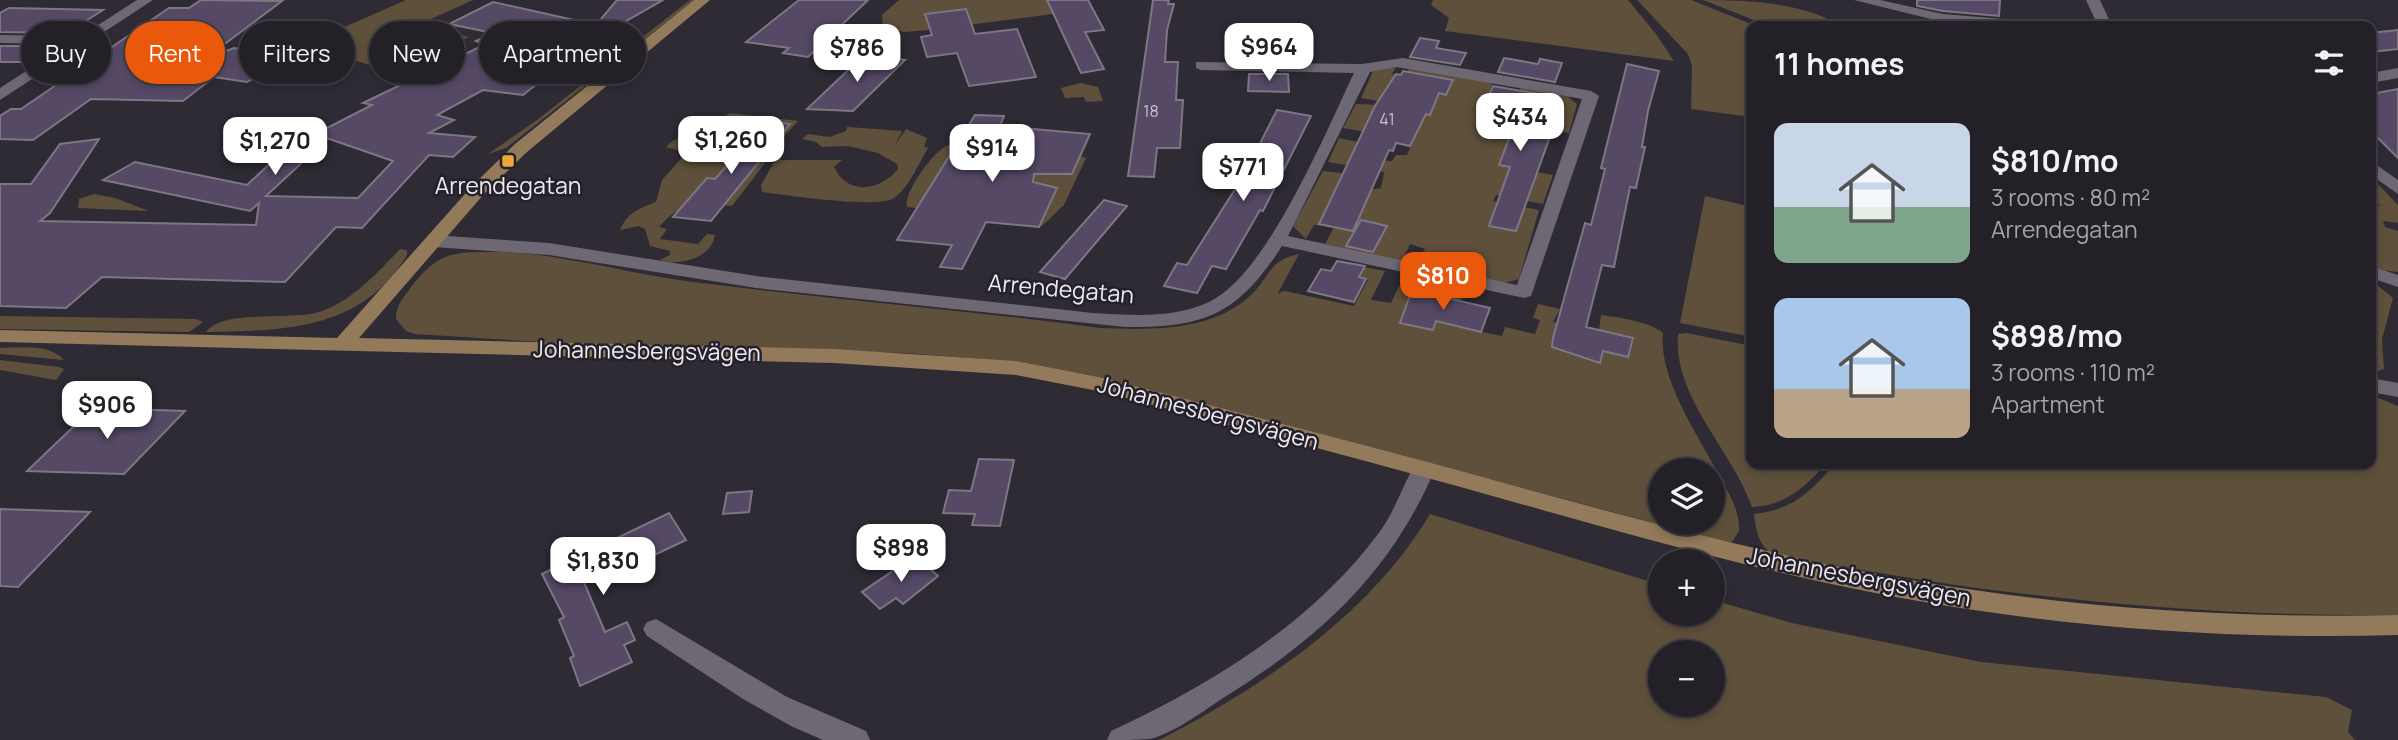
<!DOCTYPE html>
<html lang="en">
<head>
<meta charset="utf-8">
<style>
	body { margin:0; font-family:Manrope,sans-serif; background:#2f2d34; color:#f1f3f6; height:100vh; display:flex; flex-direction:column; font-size:26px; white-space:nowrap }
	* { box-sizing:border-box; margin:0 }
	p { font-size:23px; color:#a3a3a8 }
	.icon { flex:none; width:38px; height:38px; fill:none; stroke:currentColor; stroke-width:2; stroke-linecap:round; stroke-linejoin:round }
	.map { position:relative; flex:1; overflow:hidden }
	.side { position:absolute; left:1746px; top:21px; width:630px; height:448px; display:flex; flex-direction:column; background:#232028; border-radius:14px; box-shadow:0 4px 10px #0003,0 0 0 2px #403e45 }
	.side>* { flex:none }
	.guide { position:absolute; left:21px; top:21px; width:665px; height:63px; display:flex; gap:14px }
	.controls { position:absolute; left:1648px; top:458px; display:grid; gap:14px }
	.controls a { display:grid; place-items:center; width:77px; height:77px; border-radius:50%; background:#232028; box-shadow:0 4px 10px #0003,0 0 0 2px #403e45; font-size:35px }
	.price { position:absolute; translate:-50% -60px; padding:0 16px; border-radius:14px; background:#fff; color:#222; font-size:23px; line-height:46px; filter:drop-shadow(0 2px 4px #0008) }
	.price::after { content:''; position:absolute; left:50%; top:42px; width:21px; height:16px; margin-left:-10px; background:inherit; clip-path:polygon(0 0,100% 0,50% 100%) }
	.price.selected { background:#ea580c; color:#fff }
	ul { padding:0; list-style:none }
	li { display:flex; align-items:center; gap:21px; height:175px; padding:0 28px }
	li span { display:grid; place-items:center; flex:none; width:196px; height:140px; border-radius:14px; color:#555 }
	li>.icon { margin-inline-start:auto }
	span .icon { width:84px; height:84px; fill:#fffc; stroke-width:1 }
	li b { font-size:30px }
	h2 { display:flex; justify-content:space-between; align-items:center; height:84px; padding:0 28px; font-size:30px }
	.tag { padding:0 24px; border-radius:32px; background:#232028; box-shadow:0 4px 10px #0003,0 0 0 2px #403e45; font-size:24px; line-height:63px }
	.tag.selected { background:#ea580c; color:#fff }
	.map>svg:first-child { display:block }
</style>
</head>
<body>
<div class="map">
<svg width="2398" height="740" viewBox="0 0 2398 740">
	<rect width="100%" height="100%" fill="#2f2b35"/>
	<g fill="#5f503b" fill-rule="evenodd">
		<polygon points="406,0 473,0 431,19 428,26 469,37 397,73 340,56 304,51 333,32"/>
		<polygon points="690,0 694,0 506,148 488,154 537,120"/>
		<polygon points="899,0 1064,0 1069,12 929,30 905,32 883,29 882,15"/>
		<polygon points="1433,0 1628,0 1656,34 1674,61 1445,31 1449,18 1431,5"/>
		<polygon points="1637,0 1691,0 1756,26 1752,26 1752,117 1691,109 1692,66 1688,54"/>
		<path d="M1703,0C1744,0 1805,2 1840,26H1769Z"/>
		<polygon points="1396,67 1392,74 1405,76 1409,69 1492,83 1489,96 1517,95 1521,87 1568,97 1577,104 1569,133 1549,129 1520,169 1553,175 1543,204 1496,195 1493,201 1539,210 1519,279 1501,284 1416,264 1425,249 1410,244 1402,261 1325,244 1334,227 1314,225 1306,239 1293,226 1323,171 1342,173 1332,196 1381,188 1384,172 1328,162 1339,138 1358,142 1350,160 1392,161 1396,155 1407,155 1413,140 1343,128 1356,104 1406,106 1361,98 1374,69"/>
		<polygon points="1081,83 1098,87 1103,101 1086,102 1084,97 1065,98 1061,88"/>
		<path d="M730,113L798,121L763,160L766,162L732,206C697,202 683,200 659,227L667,229L660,239L698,244L707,234L715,235C711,259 679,266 659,260L670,255V251L650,246L645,229L639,226L620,230C628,212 638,209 656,202L662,180L684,155L681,151L666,147C675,136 714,122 730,113Z"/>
		<path d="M835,126L902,131L895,145L906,129L927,138L924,147L928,148C919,163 908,189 894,198C877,209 786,195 762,192L761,185L778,155L781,160H842L834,167C847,195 879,192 898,169L897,164L878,153L848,146L822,147L816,142L802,139L808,134L830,137L846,131L847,127Z"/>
		<path d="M949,145L1076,155L1086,158L1064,205L1042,226L1039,227L1032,186L1035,180L1024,179L983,216L907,207C902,195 935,148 949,145Z"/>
		<polygon points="2371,177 2398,205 2398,223 2383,221 2385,227 2398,231 2398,272 2371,269 2371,206 2380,206 2371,194"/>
		<polygon points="94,194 115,198 149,211 78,208 79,199"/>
		<polygon points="1705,196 1752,207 1752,337 1680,323"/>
		<path d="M400,249L407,250V255C363,330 283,331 206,332C225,307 293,323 325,310C356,297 377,273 400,249Z"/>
		<path d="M503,252C568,255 629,274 693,282C828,299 965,310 1100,328C1150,330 1212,332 1251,295C1271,276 1267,261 1299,254L1278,293L1285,291L1354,306L1368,280L1342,274L1347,264L1385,271L1371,300L1391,303L1399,286L1403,287L1408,277L1465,290L1452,326L1502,336L1505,327L1535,334L1540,320L1533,318L1538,304L1560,309L1553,322L1599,330L1601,315C1617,317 1651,322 1663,333C1658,380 1701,439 1722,481C1731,497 1740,513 1739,531L1732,542H1727L1134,386L1018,362L906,353L557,343L415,334L406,331L396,319C395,308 402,299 409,290C439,249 455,252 503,252ZM1661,471H1713V523H1661Z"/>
		<polygon points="2371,280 2393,298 2382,339 2384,369 2371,373"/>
		<polygon points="0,316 196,319 203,322 189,332 0,329"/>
		<path d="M1686,333L1752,346V464H1826C1803,488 1787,505 1752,507C1732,449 1673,398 1678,334Z"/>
		<path d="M0,348C21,348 48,343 64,360L0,354Z"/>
		<polygon points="0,360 59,367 64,369 56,380 0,370"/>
		<path d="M2371,395L2398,406V615C2187,617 1979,595 1772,553C1758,545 1756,529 1754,514C1792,511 1812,490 1835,464H2371Z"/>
		<path d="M1430,514L1661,585V614H1713V600L1792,623L1981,662L2326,697L2352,710L2348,732L2355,740H1159C1261,688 1370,615 1430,514ZM1661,653H1713V705H1661Z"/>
	</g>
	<g fill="#554966" stroke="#7c7783" stroke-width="2">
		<polygon points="201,0 282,1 210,55 211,57 234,48 292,57 247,82 214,77 183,101 91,99 33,140 0,139 0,116 11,109 21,109 169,8 189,8"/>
		<polygon points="617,0 663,0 593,40 523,95 483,90 437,115 454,120 429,133 475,137 453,157 429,155 362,228 336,227 285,282 102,277 66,308 0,306 0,184 31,184 60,144 99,139 50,213 40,221 256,225 259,203 250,211 103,180 135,162 247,185 276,158 306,159 266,196 358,198 393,161 315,134 372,105 363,103 486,44 476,41 493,33 449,24 493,2 596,25"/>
		<polygon points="799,0 868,0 808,57 783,53 789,48 746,42"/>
		<polygon points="1047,0 1088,0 1104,30 1085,32 1104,69 1081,73"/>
		<polygon points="1153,0 1169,0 1168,4 1174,4 1167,30 1165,62 1178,62 1176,100 1183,100 1180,148 1157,148 1154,177 1128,176"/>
		<polygon points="1917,0 2000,0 1999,16 1943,11 1917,6"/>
		<polygon points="9,8 103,10 67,33 0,32 0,13"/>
		<polygon points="966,9 975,34 1017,29 1036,77 969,86 957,53 927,57 921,37 932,35 925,14"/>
		<polygon points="2398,30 2398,49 2371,52 2371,33"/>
		<polygon points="1420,38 1439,41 1436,48 1466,53 1460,65 1410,57"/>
		<polygon points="1250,42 1287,42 1288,60 1249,60"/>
		<polygon points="0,46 46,46 21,62 0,62"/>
		<polygon points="865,54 905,60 853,111 807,109"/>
		<polygon points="1504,58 1538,64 1540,59 1562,63 1555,82 1498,72"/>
		<polygon points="1627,64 1659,71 1648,111 1642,147 1645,147 1636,188 1630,187 1614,267 1602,265 1586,327 1633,338 1628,357 1603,351 1600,363 1552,347 1553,338 1585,223 1591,225 1605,169 1601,168"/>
		<polygon points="1403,71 1453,80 1446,95 1439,93 1430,115 1426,114 1410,146 1396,143 1393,151 1389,150 1353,231 1319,224 1375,106 1396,74 1401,75"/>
		<polygon points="1249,74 1288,74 1289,92 1248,91"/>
		<polygon points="1493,86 1550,96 1538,129 1552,131 1516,231 1489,226 1510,167 1499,165 1520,110 1485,104"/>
		<polygon points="2398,89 2398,158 2371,131 2371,94"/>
		<polygon points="1277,110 1311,116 1263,211 1260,210 1226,269 1212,266 1197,293 1164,286 1177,263 1187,265 1244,175"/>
		<polygon points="975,115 1004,116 1000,126 1090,134 1072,174 1034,174 1033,182 1057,188 1039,227 986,222 962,269 940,267 952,245 897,240"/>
		<polygon points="767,121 790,124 711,221 673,217 707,178 715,179"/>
		<polygon points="1104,200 1127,206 1065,279 1040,272"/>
		<polygon points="1361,220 1387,226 1373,252 1346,246"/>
		<polygon points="1337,261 1365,266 1359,277 1366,279 1354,302 1308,291 1321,269 1331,271"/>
		<polygon points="1412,290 1490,308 1481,332 1436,321 1433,330 1400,323"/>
		<polygon points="93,408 185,411 124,474 27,471"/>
		<polygon points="979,459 1014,460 1000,526 972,525 975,514 943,513 949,490 971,491"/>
		<polygon points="752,491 749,512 723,514 727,493"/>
		<polygon points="0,509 90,512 18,587 0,586"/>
		<polygon points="669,513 686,540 627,568 624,561 583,580 605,632 627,622 635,640 624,645 632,662 580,686 570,658 574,656 559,620 564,617 542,574"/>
		<polygon points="919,559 938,576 903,604 896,598 880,609 862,592 903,564 907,567"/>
	</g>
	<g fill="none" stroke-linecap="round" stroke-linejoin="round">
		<g fill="#6d6874" fill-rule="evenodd">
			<polygon points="137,0 153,0 0,100 0,88 68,44 0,43 0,35 81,36"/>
			<polygon points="1854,0 1880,0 1943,14 2039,22 2046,26 1943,22"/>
			<polygon points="2086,0 2100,0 2112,26 2098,26"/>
			<path d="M1403,58L1591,91L1599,96L1531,296L1524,298L1282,246C1238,314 1206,328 1125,327L756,288L549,255L433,247L424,241L433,235L549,243L756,276L1093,313C1132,315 1173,319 1209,302C1267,275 1326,131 1354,73L1201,70L1196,68V62L1362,64ZM1396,67L1582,99L1517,285L1288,236L1370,72Z"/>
			<polygon points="2398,68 2398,78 2371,83 2371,73"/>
			<polygon points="2371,161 2398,180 2398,194 2371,175"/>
			<polygon points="2371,266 2398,275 2398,287 2371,278"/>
			<polygon points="2371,378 2398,383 2398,397 2371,392"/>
			<path d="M1424,461L1432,463L1435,469C1390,575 1317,640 1220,700C1199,714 1174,733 1150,739C1137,740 1120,740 1107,740L1111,731C1210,685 1312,623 1378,534C1395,512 1402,486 1416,463Z"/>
			<polygon points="656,619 787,697 866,731 870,740 823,740 793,727 743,699 647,636 643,629 647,622"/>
		</g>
		<path fill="#937a5a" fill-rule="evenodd" d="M694,0H710L527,152L484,194L359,338L834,349L1016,361L1103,378C1221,408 1339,438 1457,470C1628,517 1798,565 1974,590C2115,611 2256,618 2398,615V635C2255,639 2115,631 1974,610C1797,584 1628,534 1457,486C1339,453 1221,423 1103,392L1016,375L834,363L0,342V330L337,338L472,186L515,144Z"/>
	</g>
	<rect fill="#eba93a" stroke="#25212b" stroke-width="2.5" x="501" y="154" width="14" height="14" rx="3.5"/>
	<g text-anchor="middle" stroke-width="5" stroke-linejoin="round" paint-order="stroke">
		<g font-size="16" fill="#c6c2ce">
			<text x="1151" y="117">18</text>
			<text x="1387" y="125">41</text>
		</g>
		<g font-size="23" fill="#eceaf1" stroke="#25212b">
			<text x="508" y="194">Arrendegatan</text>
		</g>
		<g font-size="23" fill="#eceaf1" stroke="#25212b">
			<text transform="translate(1061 289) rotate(5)" y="8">Arrendegatan</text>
			<text transform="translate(647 351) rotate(1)" y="8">Johannesbergsvägen</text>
			<text transform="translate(1208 413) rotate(15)" y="8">Johannesbergsvägen</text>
			<text transform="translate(1859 577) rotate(11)" y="8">Johannesbergsvägen</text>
		</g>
	</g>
</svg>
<div class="controls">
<a><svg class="icon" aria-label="layers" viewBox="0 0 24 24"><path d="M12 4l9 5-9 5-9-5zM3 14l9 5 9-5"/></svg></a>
<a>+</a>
<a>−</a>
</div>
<b class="price" style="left:1269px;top:83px">$964</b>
<b class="price" style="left:857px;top:84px">$786</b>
<b class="price" style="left:1520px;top:153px">$434</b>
<b class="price" style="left:731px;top:176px">$1,260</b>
<b class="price" style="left:275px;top:177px">$1,270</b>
<b class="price" style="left:992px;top:184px">$914</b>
<b class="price" style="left:1243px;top:203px">$771</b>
<b class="price selected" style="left:1443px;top:312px">$810</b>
<b class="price" style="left:107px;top:441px">$906</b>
<b class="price" style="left:901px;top:584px">$898</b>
<b class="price" style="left:603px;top:597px">$1,830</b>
<div class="guide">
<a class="tag">Buy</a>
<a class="tag selected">Rent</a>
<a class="tag">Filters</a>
<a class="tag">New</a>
<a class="tag">Apartment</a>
</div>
<section class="side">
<h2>11 homes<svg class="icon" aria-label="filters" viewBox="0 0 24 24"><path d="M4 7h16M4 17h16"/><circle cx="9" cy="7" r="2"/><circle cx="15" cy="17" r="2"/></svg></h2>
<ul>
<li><span style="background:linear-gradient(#c9d6e8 60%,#7fa58c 0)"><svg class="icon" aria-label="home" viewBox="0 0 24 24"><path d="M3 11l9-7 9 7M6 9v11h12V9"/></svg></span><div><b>$810/mo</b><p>3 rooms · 80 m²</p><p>Arrendegatan</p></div></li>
<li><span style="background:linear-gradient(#a9c7e8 65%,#b9a48a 0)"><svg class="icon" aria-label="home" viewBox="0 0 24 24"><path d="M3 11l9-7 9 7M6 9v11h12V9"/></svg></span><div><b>$898/mo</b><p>3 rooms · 110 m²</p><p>Apartment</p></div></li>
</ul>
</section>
</div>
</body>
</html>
